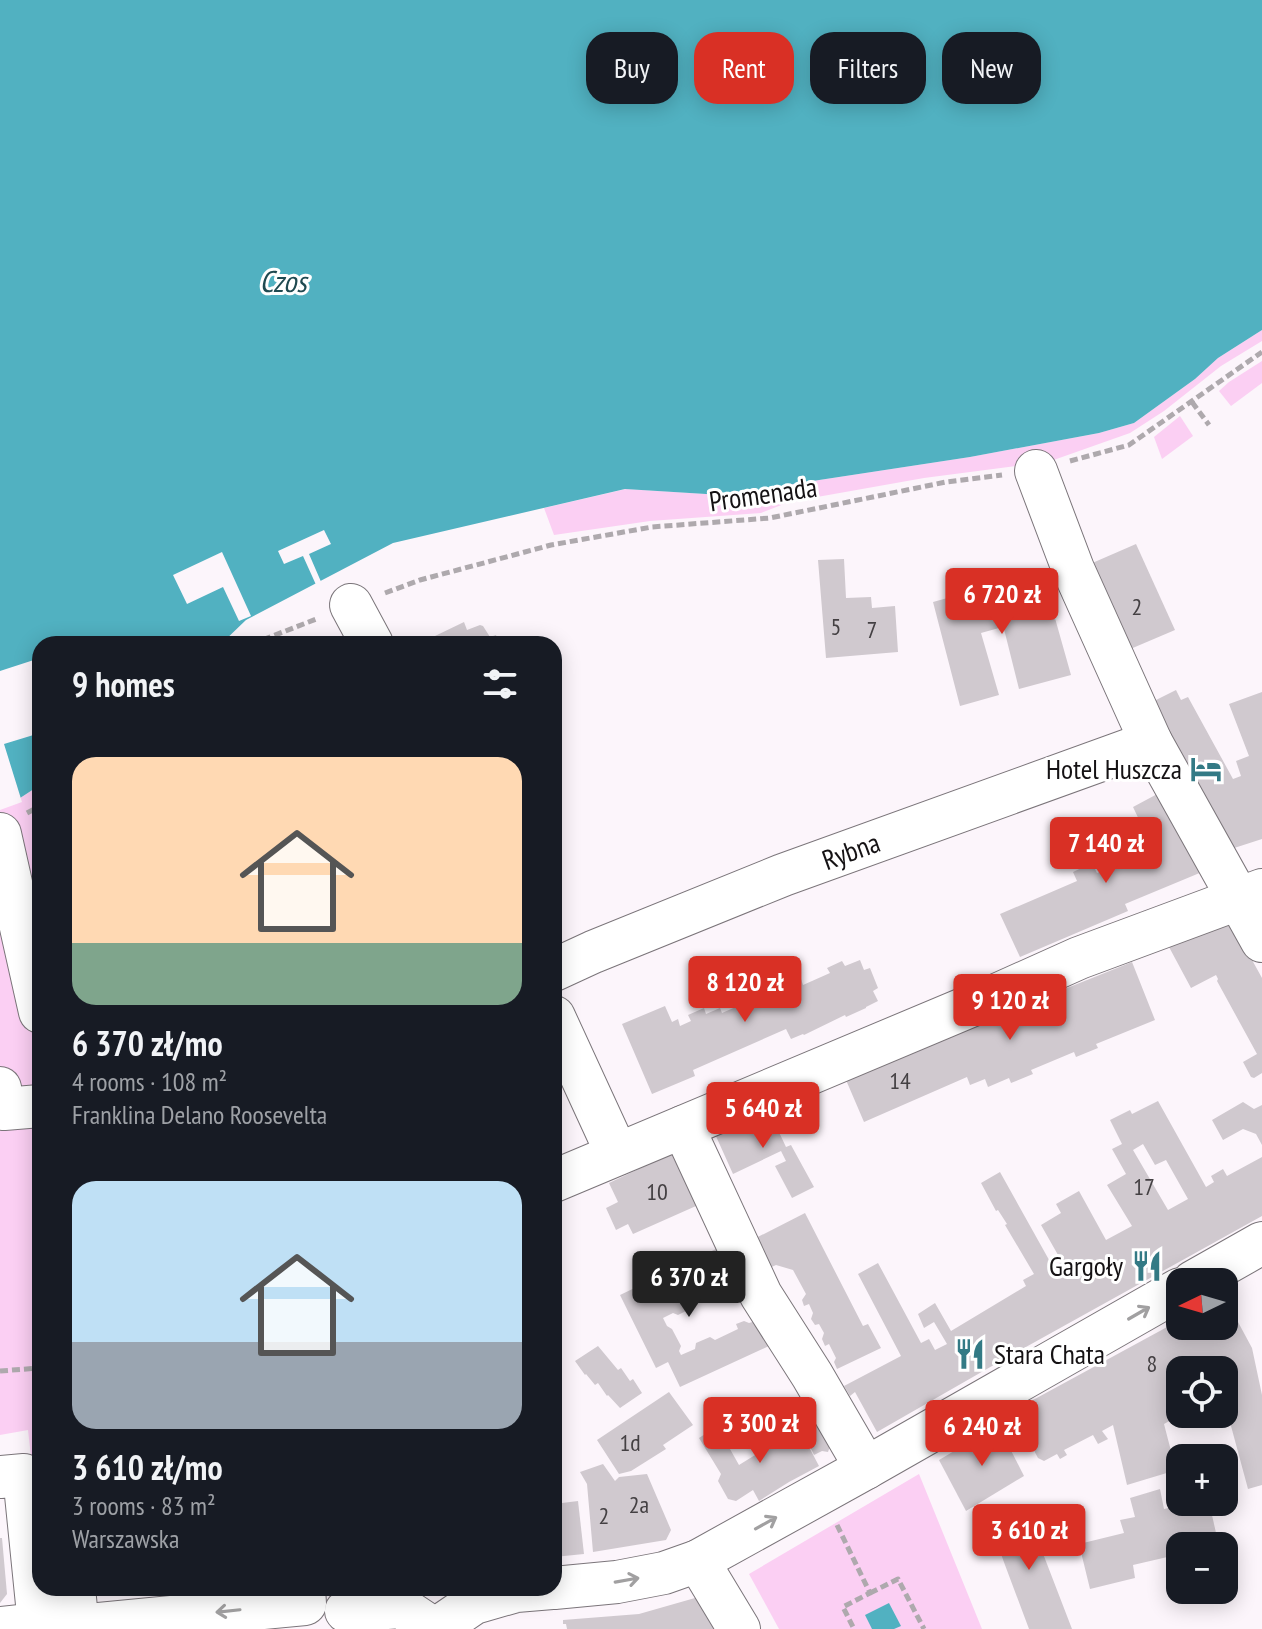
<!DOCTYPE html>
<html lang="en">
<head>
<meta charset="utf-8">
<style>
	body { margin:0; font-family:"PT Sans Narrow",sans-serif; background:#242831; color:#f1f3f6; height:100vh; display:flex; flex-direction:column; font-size:30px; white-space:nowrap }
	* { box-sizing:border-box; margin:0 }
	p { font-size:26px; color:#9ea1a6 }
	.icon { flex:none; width:44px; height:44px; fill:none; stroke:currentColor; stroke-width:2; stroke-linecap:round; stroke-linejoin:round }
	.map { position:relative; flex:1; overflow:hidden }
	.sheet { position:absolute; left:32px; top:636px; width:530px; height:960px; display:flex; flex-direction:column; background:#171b24; border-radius:24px; box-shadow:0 4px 20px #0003 }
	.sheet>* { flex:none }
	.hud { position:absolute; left:586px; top:32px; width:556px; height:72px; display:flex; gap:16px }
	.needle { width:52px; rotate:265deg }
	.controls { position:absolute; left:1166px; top:1268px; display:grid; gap:16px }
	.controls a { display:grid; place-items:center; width:72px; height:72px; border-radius:16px; background:#171b24; box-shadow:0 4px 20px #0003; font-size:40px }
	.price { position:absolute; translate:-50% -68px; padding:0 18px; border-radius:8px; background:#d93025; color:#fff; font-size:26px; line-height:52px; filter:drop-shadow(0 2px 4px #0008) }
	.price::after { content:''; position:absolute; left:50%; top:48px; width:24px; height:18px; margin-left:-12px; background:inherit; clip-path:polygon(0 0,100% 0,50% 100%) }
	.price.current { background:#222; color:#fff }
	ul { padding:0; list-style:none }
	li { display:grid; align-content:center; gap:16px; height:424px; padding:0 40px }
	li span { display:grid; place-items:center; height:248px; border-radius:24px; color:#555 }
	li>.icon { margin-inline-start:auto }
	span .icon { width:144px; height:144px; fill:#fffc; stroke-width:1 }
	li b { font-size:34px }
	h2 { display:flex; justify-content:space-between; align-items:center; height:96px; padding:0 40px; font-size:34px }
	.pill { padding:0 28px; border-radius:24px; background:#171b24; box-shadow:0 4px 20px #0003; font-size:28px; line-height:72px }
	.pill.current { background:#d93025; color:#fff }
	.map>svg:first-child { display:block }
</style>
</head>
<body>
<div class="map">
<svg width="1262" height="1629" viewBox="0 0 1262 1629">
	<rect width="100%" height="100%" fill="#fcf5fb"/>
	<g fill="#fbcff3">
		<polygon points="1262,330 1262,341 1221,366 1164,411 1130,433 1048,462 924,478 789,502 761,513 650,521 554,535 544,508 626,489 722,495 763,500 793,484 970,457 1099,433 1134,423 1195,379 1218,358"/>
		<polygon points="1262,361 1262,383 1231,406 1219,391 1229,382"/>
		<polygon points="1180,416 1193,436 1162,459 1154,437"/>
		<polygon points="40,785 40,1537 28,1430 0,1435 0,806 17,800"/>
		<polygon points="919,1474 982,1629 779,1629 749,1574"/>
	</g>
	<g fill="#51b1c1">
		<polygon points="0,0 1262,0 1262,330 1218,358 1195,379 1134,423 1099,433 970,457 793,484 763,500 722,495 625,489 393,543 246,620 221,644 40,644 40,785 17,800 0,806"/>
		<polygon points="889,1603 901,1626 894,1629 872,1629 865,1615"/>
	</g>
	<g fill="#fcf5fb">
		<polygon points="324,530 331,544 309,554 322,584 317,587 303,556 284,564 278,551"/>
		<polygon points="222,552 251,616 239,621 223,587 187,604 173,575"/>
		<polygon points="40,658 40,733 4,744 22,802 0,810 0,671"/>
	</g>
	<g fill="#d0c9cf" fill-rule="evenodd">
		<polygon points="1136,544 1175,630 1128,650 1090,564"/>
		<polygon points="844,559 846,598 871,597 872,608 895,606 898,652 826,658 818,560"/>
		<polygon points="1042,572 1071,675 1019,689 1004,629 999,628 981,633 999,695 960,706 933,602"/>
		<polygon points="464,622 467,630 480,625 483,626 490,637 496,635 499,644 438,644 435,636"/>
		<polygon points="1176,690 1181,700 1188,697 1233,779 1241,776 1236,761 1249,756 1229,704 1262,692 1262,839 1228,850 1150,703"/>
		<polygon points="1161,792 1202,872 1125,904 1128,911 1020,957 1000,914 1077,881 1073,872 1092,863 1097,873 1108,868 1104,859 1128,851 1132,860 1154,851 1133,807"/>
		<polygon points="1231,922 1262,978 1262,1073 1254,1078 1251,1077 1243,1062 1257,1054 1217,981 1218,979 1216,975 1191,988 1169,947"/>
		<polygon points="860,960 864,970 870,968 878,988 873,991 878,1001 866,1007 866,1008 846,1017 845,1015 804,1035 803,1034 791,1039 786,1029 693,1070 695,1076 652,1094 622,1024 665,1006 672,1022 678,1019 680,1026 691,1021 688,1015 704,1008 706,1014 720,1008 722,1013 738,1006 735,1000 751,993 753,999 772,991 775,997 788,991 786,986 801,979 803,985 830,973 827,968 842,961 845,966"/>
		<polygon points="1132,962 1155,1020 1096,1044 1098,1048 1076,1057 1074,1052 1031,1070 1033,1074 1011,1083 1009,1078 988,1087 985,1079 970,1085 967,1077 864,1122 846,1080 932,1042"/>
		<path d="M1158,1101L1206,1187L1214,1182L1211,1176L1223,1169L1227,1176L1262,1157V1216L1006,1358L877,1432L855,1392L850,1396L844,1386L901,1356L858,1274L878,1263L921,1343L929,1339L935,1350L947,1344L934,1322L924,1328L918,1314L935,1303L951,1331L1026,1286L1023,1280L1034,1274L1005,1225L1007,1224L998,1210L996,1211L981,1183L1000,1172L1053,1267L1062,1262L1041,1225L1061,1213L1056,1204L1079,1191L1106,1240L1132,1226L1107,1185L1126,1174L1112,1149L1122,1144L1110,1120L1130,1110L1132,1114ZM1143,1144L1155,1165L1166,1160L1188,1199L1168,1210L1133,1150Z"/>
		<polygon points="1243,1102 1254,1109 1262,1105 1262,1145 1256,1134 1243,1129 1223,1140 1212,1120"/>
		<polygon points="768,1109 786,1147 791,1145 814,1187 792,1198 775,1166 786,1161 781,1151 733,1174 715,1134"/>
		<polygon points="679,1150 705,1202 633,1234 628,1224 616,1230 606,1208 618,1202 609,1183"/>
		<polygon points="805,1213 863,1326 868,1324 881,1348 837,1369 834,1362 836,1358 829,1344 825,1346 822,1339 824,1333 819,1324 815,1325 811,1319 813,1313 809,1304 804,1306 802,1300 806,1294 793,1270 776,1265 763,1271 748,1242"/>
		<polygon points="718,1248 736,1283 712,1295 711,1299 705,1302 702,1299 691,1304 690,1309 678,1315 673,1313 663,1318 667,1326 672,1329 681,1346 679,1351 681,1355 695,1349 696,1343 710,1337 715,1340 738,1329 736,1324 744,1321 749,1323 756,1321 769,1346 680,1387 668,1362 656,1368 620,1295"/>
		<polygon points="1224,1296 1252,1348 1262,1395 1262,1485 1248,1489 1224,1400 1224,1370 1210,1370 1207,1364 1197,1370 1180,1370 1180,1415 1164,1424 1171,1451 1179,1448 1181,1458 1180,1505 1194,1502 1209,1502 1219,1546 1180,1546 1180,1567 1176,1555 1133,1565 1135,1578 1090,1589 1079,1544 1124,1533 1120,1520 1135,1517 1130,1498 1160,1489 1164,1509 1178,1506 1170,1472 1127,1485 1113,1425 1102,1431 1108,1439 1098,1444 1093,1435 1064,1450 1067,1455 1060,1459 1057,1454 1044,1461 1038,1458 1013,1411 1180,1320 1180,1326 1224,1326"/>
		<polygon points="598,1346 618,1370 621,1368 630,1381 633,1379 642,1393 620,1408 608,1395 607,1396 598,1383 595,1385 586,1374 585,1375 575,1361"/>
		<polygon points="669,1392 693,1425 663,1445 666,1449 631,1471 619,1474 597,1440"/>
		<polygon points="806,1397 830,1446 828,1452 822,1451 814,1455 801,1428 804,1426 793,1403"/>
		<polygon points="998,1425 1024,1476 966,1511 939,1460"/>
		<polygon points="717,1426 739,1465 799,1428 819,1466 789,1482 759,1501 753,1490 736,1501 728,1499 718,1481 721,1474 699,1438"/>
		<polygon points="603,1464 615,1481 619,1477 647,1474 671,1530 666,1540 593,1552 587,1484 580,1472"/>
		<polygon points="578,1501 584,1554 554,1557 554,1504"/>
		<polygon points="1026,1507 1042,1551 1072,1629 1029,1629 1005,1565 989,1521"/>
		<polygon points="0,1538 2,1538 7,1594 0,1603"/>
		<polygon points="702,1596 721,1629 567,1629 566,1624 563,1624 563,1620 639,1614"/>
	</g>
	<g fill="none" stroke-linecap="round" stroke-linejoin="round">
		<defs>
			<g id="minor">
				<polyline points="1036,471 1073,569 1151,742 1262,941"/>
				<polyline points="351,605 372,644"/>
				<polyline points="0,834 40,1012"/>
				<polyline points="554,970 593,952 783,875 1151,742"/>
				<polyline points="554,1017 617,1154"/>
				<polyline points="0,1088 4,1109 40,1106"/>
				<polyline points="683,1127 761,1295 812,1375 866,1468"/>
				<polyline points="554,1181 992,997 1079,958 1262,890"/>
				<polyline points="1193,1282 1262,1243"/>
				<polyline points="0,1477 24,1475 39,1624"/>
				<polyline points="698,1561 739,1629"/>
				<polyline points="74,1588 78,1629"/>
				<polyline points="554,1588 617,1582 664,1573 698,1561 866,1468 1180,1289"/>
				<polyline points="346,1611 401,1607 434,1629"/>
				<polyline points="0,1628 39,1624 78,1626 305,1604 304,1588"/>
				<polyline points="436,1629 474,1603 516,1591 552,1588"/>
			</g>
		</defs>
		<use href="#minor" stroke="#7b757a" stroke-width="44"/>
		<g stroke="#aea9ad" stroke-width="5" stroke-dasharray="8 4" stroke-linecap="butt">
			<polyline points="1192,402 1209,425"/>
			<polyline points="1070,461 1129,445 1262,352"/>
			<polyline points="385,593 420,580 551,545 652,527 770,518 946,482 1002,475"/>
			<polyline points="252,644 319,618"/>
			<polyline points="27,813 40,806"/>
			<polyline points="0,1371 40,1368"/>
			<polyline points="837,1525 870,1593 843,1607 854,1629"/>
			<polyline points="870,1593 898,1579 924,1629"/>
		</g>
		<use href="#minor" stroke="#fff" stroke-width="42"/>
	</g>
	<defs><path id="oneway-shaft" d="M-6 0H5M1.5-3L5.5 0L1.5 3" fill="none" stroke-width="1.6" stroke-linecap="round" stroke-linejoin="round" transform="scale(2)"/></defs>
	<g stroke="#a1a0a1">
		<use href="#oneway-shaft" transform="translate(1139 1313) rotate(-30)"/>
		<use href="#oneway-shaft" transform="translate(766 1523) rotate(-29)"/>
		<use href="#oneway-shaft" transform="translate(627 1580) rotate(-10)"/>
		<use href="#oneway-shaft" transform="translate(228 1611) rotate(174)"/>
	</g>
	<defs>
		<symbol id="hotel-bare" viewBox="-9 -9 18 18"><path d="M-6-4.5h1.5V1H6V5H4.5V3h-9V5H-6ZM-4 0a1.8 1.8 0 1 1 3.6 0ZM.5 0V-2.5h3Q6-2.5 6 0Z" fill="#337a85" stroke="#fff" stroke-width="2.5" paint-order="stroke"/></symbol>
		<symbol id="restaurant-bare" viewBox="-9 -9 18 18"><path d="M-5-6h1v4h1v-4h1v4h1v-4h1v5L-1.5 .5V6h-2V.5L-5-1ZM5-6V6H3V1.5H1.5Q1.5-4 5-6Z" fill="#337a85" stroke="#fff" stroke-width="2.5" paint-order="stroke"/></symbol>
	</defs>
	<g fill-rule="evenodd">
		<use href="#hotel-bare" x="1184" y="747" width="44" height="44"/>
		<use href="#restaurant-bare" x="1125" y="1244" width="44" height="44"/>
		<use href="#restaurant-bare" x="948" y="1332" width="44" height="44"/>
	</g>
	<g text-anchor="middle" stroke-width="6" stroke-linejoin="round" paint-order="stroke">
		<g font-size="24" fill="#444043">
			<text x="1137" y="615">2</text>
			<text x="836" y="635">5</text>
			<text x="872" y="638">7</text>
			<text x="900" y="1089">14</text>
			<text x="1144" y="1195">17</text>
			<text x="657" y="1200">10</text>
			<text x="1152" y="1372">8</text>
			<text x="630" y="1451">1d</text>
			<text x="639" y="1513">2a</text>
			<text x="604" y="1524">2</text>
		</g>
		<g font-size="28" fill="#151214" stroke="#fff">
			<text transform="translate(763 494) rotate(-8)" y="10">Promenada</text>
			<text transform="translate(851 851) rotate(-20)" y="10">Rybna</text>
		</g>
		<g font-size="28" fill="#151214" stroke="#fff" text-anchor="end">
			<text x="1182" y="779">Hotel Huszcza</text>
			<text x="1123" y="1276">Gargoły</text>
			<text x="994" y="1364" text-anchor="start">Stara Chata</text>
		</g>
		<g font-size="30" font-style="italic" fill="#1f4a51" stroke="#fff">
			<text x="283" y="292">Czos</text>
		</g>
	</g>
</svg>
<div class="controls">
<a><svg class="needle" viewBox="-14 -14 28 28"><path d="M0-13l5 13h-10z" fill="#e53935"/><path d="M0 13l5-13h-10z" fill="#9ea1a6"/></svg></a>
<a><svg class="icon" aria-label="locate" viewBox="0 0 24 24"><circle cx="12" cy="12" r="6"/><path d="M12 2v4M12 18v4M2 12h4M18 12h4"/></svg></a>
<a>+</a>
<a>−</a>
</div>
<b class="price" style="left:1002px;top:636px">6 720 zł</b>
<b class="price" style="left:1106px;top:885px">7 140 zł</b>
<b class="price" style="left:745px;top:1024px">8 120 zł</b>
<b class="price" style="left:1010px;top:1042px">9 120 zł</b>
<b class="price" style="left:763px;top:1150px">5 640 zł</b>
<b class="price current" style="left:689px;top:1319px">6 370 zł</b>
<b class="price" style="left:760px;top:1465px">3 300 zł</b>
<b class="price" style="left:982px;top:1468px">6 240 zł</b>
<b class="price" style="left:1029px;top:1572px">3 610 zł</b>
<div class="hud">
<a class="pill">Buy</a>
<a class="pill current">Rent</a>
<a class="pill">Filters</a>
<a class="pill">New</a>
</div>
<section class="sheet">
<h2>9 homes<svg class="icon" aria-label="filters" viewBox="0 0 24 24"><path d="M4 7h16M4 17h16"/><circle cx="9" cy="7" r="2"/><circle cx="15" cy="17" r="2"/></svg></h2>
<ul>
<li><span style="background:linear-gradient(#ffd9b3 75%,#7fa58c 0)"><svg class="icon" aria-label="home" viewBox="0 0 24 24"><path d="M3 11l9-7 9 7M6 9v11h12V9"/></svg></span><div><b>6 370 zł/mo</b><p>4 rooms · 108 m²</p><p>Franklina Delano Roosevelta</p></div></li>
<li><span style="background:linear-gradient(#bfe0f5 65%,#9aa5b1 0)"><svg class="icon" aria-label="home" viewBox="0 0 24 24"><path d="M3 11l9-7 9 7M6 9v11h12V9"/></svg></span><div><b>3 610 zł/mo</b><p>3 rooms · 83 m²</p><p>Warszawska</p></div></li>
</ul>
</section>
</div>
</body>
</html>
